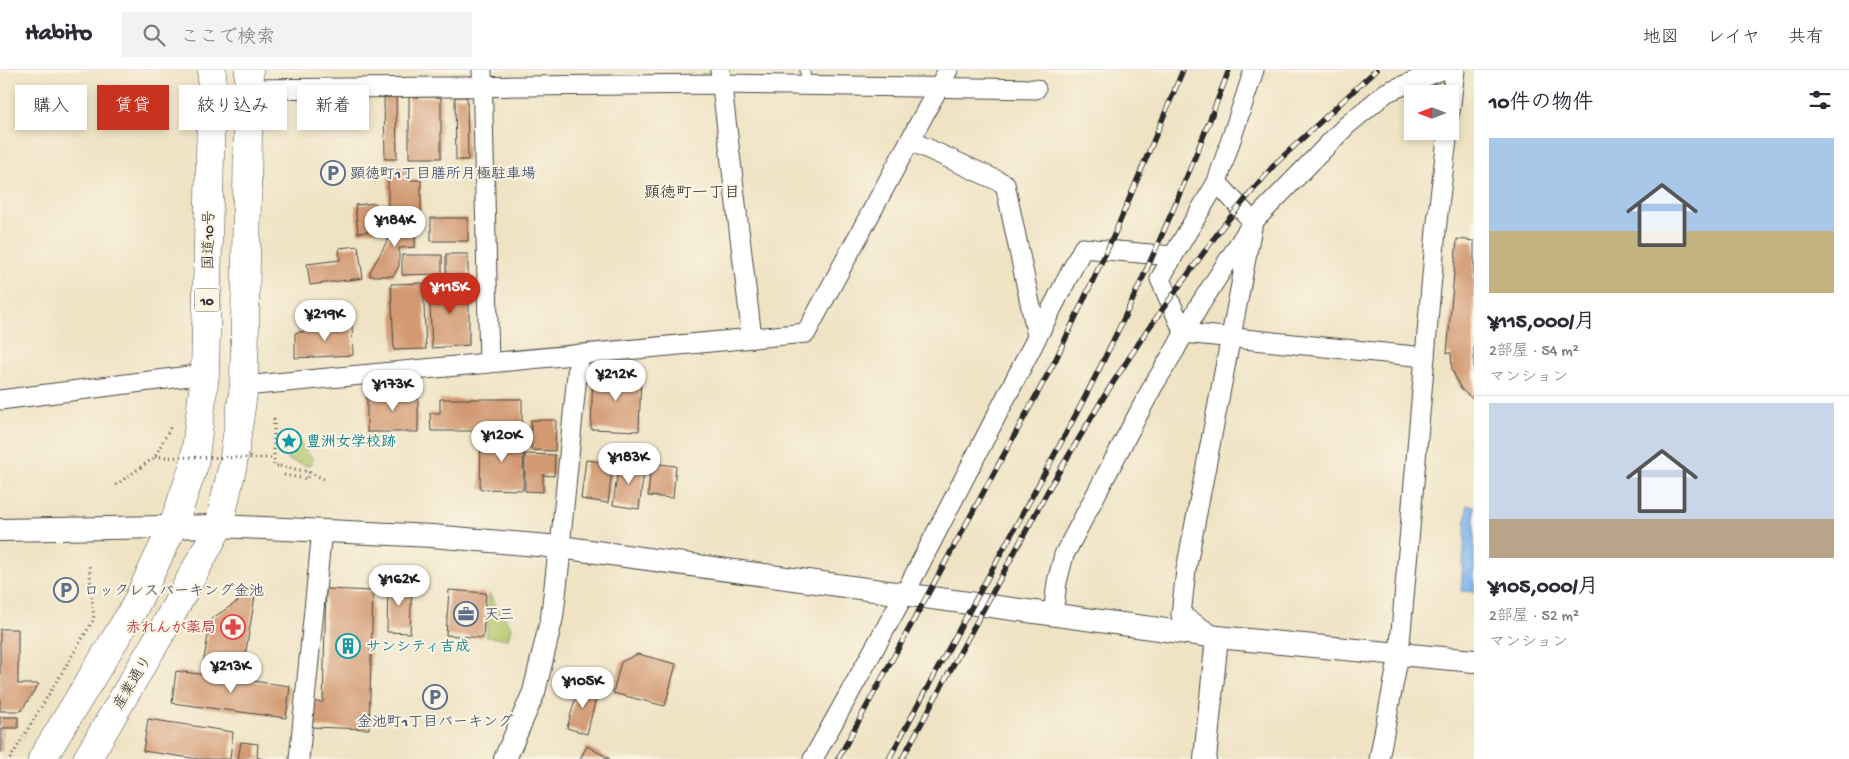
<!DOCTYPE html>
<html lang="ja">
<head>
<meta charset="utf-8">
<style>
	body { margin:0; font-family:"Gochi Hand","Klee One",sans-serif; background:#f2f2f3; color:#2b2b33; height:100vh; display:flex; flex-direction:column; font-size:19px; white-space:nowrap }
	* { box-sizing:border-box; margin:0 }
	p { font-size:16px; color:#7c7c81 }
	.icon { flex:none; width:28px; height:28px; fill:none; stroke:currentColor; stroke-width:2; stroke-linecap:round; stroke-linejoin:round }
	.map { position:relative; flex:1; overflow:hidden }
	.panel { display:flex; flex-direction:column; background:#fff; width:375px }
	.panel>* { flex:none }
	.hud { position:absolute; left:15px; top:15px; width:475px; height:45px; display:flex; gap:10px }
	.needle { width:32px; rotate:270deg }
	.buttons { position:absolute; left:1404px; top:15px; display:grid; gap:10px }
	.buttons a { display:grid; place-items:center; width:55px; height:55px; border-radius:0px; background:#fff; box-shadow:0 2px 8px #0003; font-size:25px }
	.price { position:absolute; translate:-50% -42px; padding:0 11px; border-radius:18px; background:#fff; color:#222; font-size:16px; line-height:32px; filter:drop-shadow(0 1px 2px #0008) }
	.price::after { content:''; position:absolute; left:50%; top:30px; width:15px; height:11px; margin-left:-8px; background:inherit; clip-path:polygon(0 0,100% 0,50% 100%) }
	.price.current { background:#c8321e; color:#fff }
	ul { padding:0; list-style:none }
	li { display:grid; align-content:center; gap:10px; height:265px; padding:0 15px }
	li+li { border-top:1px solid #e1e1e2 }
	li span { display:grid; place-items:center; height:155px; border-radius:0px; color:#555 }
	li>.icon { margin-inline-start:auto }
	span .icon { width:90px; height:90px; fill:#fffc; stroke-width:1 }
	li b { font-size:21px }
	h2 { display:flex; justify-content:space-between; align-items:center; height:60px; padding:0 15px; font-size:21px }
	.chip { padding:0 18px; border-radius:0px; background:#fff; box-shadow:0 2px 8px #0003; font-size:18px; line-height:45px }
	.chip.current { background:#c8321e; color:#fff }
	header { display:flex; align-items:center; gap:30px; box-sizing:border-box; height:70px; padding:0 25px; background:#fff; border-bottom:1px solid #e1e1e2 }
	header strong { font-size:24px }
	nav { display:flex; gap:28px; margin-inline-start:auto; font-size:18px }
	.search { width:350px; height:45px; background:#f2f2f3; display:flex; align-items:center; gap:12px; box-sizing:border-box; padding:0 18px; border-radius:0px; color:#7c7c81; font-size:19px }
	main { display:flex; flex:1; min-height:0 }
	.map>svg:first-child { display:block }
</style>
</head>
<body>
<header>
<strong>Habito</strong>
<div class="search"><svg class="icon" aria-label="search" viewBox="0 0 24 24"><circle cx="10" cy="10" r="6"/><path d="M15 15l6 6"/></svg>ここで検索</div>
<nav><a>地図</a><a>レイヤ</a><a>共有</a></nav>
</header>
<main>
<div class="map">
<svg width="1474" height="689" viewBox="0 0 1474 689">
	<rect width="100%" height="100%" fill="#fcf5e5"/>
	<filter id="ink" filterUnits="userSpaceOnUse"><feTurbulence type="fractalNoise" baseFrequency=".02" numOctaves="2"/><feDisplacementMap in="SourceGraphic" scale="10" xChannelSelector="R" yChannelSelector="G"/><feConvolveMatrix kernelMatrix="1 2 1 2 8 2 1 2 1" color-interpolation-filters="sRGB"/></filter>
	<filter id="wash" filterUnits="userSpaceOnUse"><feTurbulence type="fractalNoise" baseFrequency=".0096" numOctaves="4" result="noise"/><feDisplacementMap in="SourceGraphic" scale="20" xChannelSelector="R" yChannelSelector="G"/><feGaussianBlur stdDeviation="1.12" result="paint"/><feColorMatrix in="noise" values="0 0 0 0 0 0 0 0 0 0 0 0 0 0 0 0 0 1.4 0 .05"/><feComposite in="paint" operator="in"/></filter>
	<g filter="url(#wash)">
		<rect width="100%" height="100%" fill="#efe3c4"/>
		<g fill="#b2c66a" stroke="#6e784a">
			<polygon points="289,363 293,364 313,389 312,394 308,396 289,390 287,388 287,364"/>
			<polygon points="489,524 511,557 508,569 486,567"/>
		</g>
		<polygon fill="#7fb6ef" stroke="#55708d" points="1467,435 1474,436 1474,522 1461,521"/>
		<g id="blocks">
			<g fill="#d29972">
				<polygon points="384,26 396,26 397,89 385,89"/>
				<rect x="409" y="27" width="32" height="61"/>
				<polygon points="455,27 467,27 468,90 456,90"/>
				<polygon points="388,100 408,100 408,110 421,110 421,145 388,145"/>
				<polygon points="376,133 379,160 358,163 355,135"/>
				<rect x="431" y="148" width="37" height="23"/>
				<polygon points="391,150 415,151 415,177 399,178 399,196 393,206 370,206 370,202 390,166"/>
				<polygon points="1457,169 1474,171 1474,330 1461,319 1452,300 1451,283 1447,283"/>
				<polygon points="358,176 363,208 310,215 307,194 340,190 339,178"/>
				<rect x="446" y="184" width="22" height="21"/>
				<polygon points="402,185 442,185 442,204 402,205"/>
				<polygon points="423,213 426,279 394,280 391,214"/>
				<polygon points="429,213 469,214 469,275 432,278"/>
				<polygon points="352,254 353,285 295,288 295,263"/>
				<polygon points="593,302 641,304 639,361 591,359"/>
				<rect x="367" y="322" width="51" height="40"/>
				<polygon points="440,329 522,329 522,361 431,361 430,343 440,343"/>
				<polygon points="531,350 556,350 555,381 531,380"/>
				<polygon points="481,367 524,368 523,420 480,419"/>
				<polygon points="525,384 555,385 554,406 543,405 543,422 525,421"/>
				<polygon points="586,390 613,393 608,433 581,429"/>
				<polygon points="619,391 645,394 639,439 613,435"/>
				<polygon points="651,393 676,396 673,428 648,426"/>
				<polygon points="388,512 412,513 410,563 387,562"/>
				<polygon points="326,519 373,521 369,659 310,657 311,632 323,632"/>
				<polygon points="449,520 486,523 483,568 446,565"/>
				<polygon points="249,524 255,526 242,605 202,600 211,549"/>
				<polygon points="0,559 18,559 18,614 39,614 21,641 0,641"/>
				<polygon points="638,584 676,594 665,636 613,623 621,592"/>
				<polygon points="176,601 290,616 286,648 172,633"/>
				<polygon points="579,615 598,620 587,664 567,658"/>
				<polygon points="0,647 18,647 18,658 2,658 2,682 0,682"/>
				<polygon points="148,649 233,662 230,689 198,689 143,681"/>
				<polygon points="241,672 258,674 257,687 263,689 238,689"/>
				<polygon points="587,676 610,689 580,689"/>
			</g>
		</g>
	</g>
	<g filter="url(#ink)">
		<use href="#blocks" fill-opacity="0" stroke="#484742" stroke-width="1"/>
		<g fill="none" stroke-linecap="round" stroke-linejoin="round">
			<defs>
				<polyline id="service" points="805,0 806,16"/>
				<g id="minor">
					<polyline points="482,0 489,293"/>
					<polyline points="720,0 752,268"/>
					<polyline points="248,19 720,14 1036,19"/>
					<polyline points="1450,42 1455,0"/>
					<polyline points="911,71 1005,114 1037,266"/>
					<polyline points="1173,186 1160,209 1184,263 1425,287"/>
					<polyline points="244,316 806,263 948,0"/>
					<polyline points="0,330 205,304"/>
					<polyline points="560,477 579,284"/>
					<polyline points="1053,545 1057,512 1064,485 1153,316 1175,280 1199,236 1253,152 1346,56 1387,22 1442,0"/>
					<polyline points="1214,566 1181,545 1186,500 1253,152 1217,112 1254,0"/>
					<polyline points="299,689 322,460"/>
					<polyline points="813,689 904,525 1083,178 1173,186 1217,112"/>
					<polyline points="1379,689 1399,585 1436,160 1448,61"/>
				</g>
				<g id="tertiary">
					<polyline points="0,460 219,456 432,466 560,477 1217,567 1474,591"/>
					<polyline points="505,689 534,622 552,547 560,477"/>
					<polyline points="1205,689 1217,567"/>
				</g>
				<g id="trunk">
					<polyline points="42,689 134,538 173,456 194,395 205,304 212,0"/>
					<polyline points="87,689 164,558 219,456 233,394 244,316 249,0"/>
				</g>
			</defs>
			<use href="#service" stroke="#484742" stroke-width="11"/>
			<use href="#minor" stroke="#484742" stroke-width="21"/>
			<use href="#tertiary" stroke="#484742" stroke-width="24"/>
			<use href="#trunk" stroke="#484742" stroke-width="29"/>
			<g stroke="#484742" stroke-width="3" stroke-dasharray="1 4" stroke-linecap="butt">
				<polyline points="274,349 274,388"/>
				<polyline points="280,396 309,402 324,409"/>
				<polyline points="284,405 307,409 309,402"/>
				<polyline points="116,415 155,387 172,354"/>
				<polyline points="10,689 94,549 89,494"/>
			</g>
			<use href="#service" stroke="#fff" stroke-width="9"/>
			<use href="#minor" stroke="#fff" stroke-width="19"/>
			<use href="#tertiary" stroke="#fff" stroke-width="22"/>
			<use href="#trunk" stroke="#fff" stroke-width="28"/>
			<defs>
				<g id="rail">
					<polyline points="838,689 1055,291 1115,163 1183,0"/>
					<path d="M889,689C953,568 1021,450 1084,329C1139,222 1187,112 1229,0"/>
					<polyline points="902,689 1051,415 1105,325 1146,262 1223,156 1275,94 1376,0"/>
				</g>
			</defs>
			<use href="#rail" stroke="#2b2b2b" stroke-width="5.5"/>
			<use href="#rail" stroke="#fcf5e5" stroke-width="4" stroke-dasharray="11" stroke-linecap="butt"/>
			<polyline stroke="#484742" stroke-width="3" stroke-dasharray="1 4" stroke-linecap="butt" points="155,387 274,388 274,396 280,396"/>
		</g>
	</g>
	<defs>
		<symbol id="parking-ring" viewBox="-11 -11 22 22"><circle r="9.5" fill="#fcf5e5" stroke="#5c6f8a" stroke-width="1.5"/><path d="M-3.5-5.5H1a3.5 3.5 0 0 1 0 7H-1V5.5H-3.5ZM-1-3.4V-.6H.8a1.4 1.4 0 0 0 0-2.8Z" fill="#5c6f8a"/></symbol>
		<symbol id="sight-ring" viewBox="-11 -11 22 22"><circle r="9.5" fill="#fcf5e5" stroke="#0f9aa8" stroke-width="1.5"/><path d="M0-6L1.8-2.2L6-1.7L2.9 1.2L3.7 5.4L0 3.3L-3.7 5.4L-2.9 1.2L-6-1.7L-1.8-2.2Z" fill="#0f9aa8"/></symbol>
		<symbol id="office-ring" viewBox="-11 -11 22 22"><circle r="9.5" fill="#fcf5e5" stroke="#5c6f8a" stroke-width="1.5"/><path d="M-6-3h4V-5.5h4V-3h4V5H-6ZM-1-4.5V-3h2v-1.5ZM-6 0V1H6V0Z" fill="#5c6f8a"/></symbol>
		<symbol id="pharmacy-ring" viewBox="-11 -11 22 22"><circle r="9.5" fill="#fcf5e5" stroke="#e0444e" stroke-width="1.5"/><path d="M-2-6h4v4h4v4h-4v4h-4v-4h-4v-4h4Z" fill="#e0444e"/></symbol>
		<symbol id="building-ring" viewBox="-11 -11 22 22"><circle r="9.5" fill="#fcf5e5" stroke="#0f9aa8" stroke-width="1.5"/><path d="M-4-6H4V6H1V3H-1V6H-4ZM-2.5-4.3h1.7v1.8h-1.7ZM.8-4.3h1.7v1.8H.8ZM-2.5-1h1.7V.8h-1.7ZM.8-1h1.7V.8H.8Z" fill="#0f9aa8"/></symbol>
	</defs>
	<g fill-rule="evenodd">
		<use href="#parking-ring" x="319" y="89" width="28" height="28"/>
		<use href="#sight-ring" x="275" y="357" width="28" height="28"/>
		<use href="#parking-ring" x="52" y="506" width="28" height="28"/>
		<use href="#office-ring" x="452" y="530" width="28" height="28"/>
		<use href="#pharmacy-ring" x="219" y="543" width="28" height="28"/>
		<use href="#building-ring" x="334" y="562" width="28" height="28"/>
		<use href="#parking-ring" x="421" y="613" width="28" height="28"/>
	</g>
	<g text-anchor="middle" stroke-width="4" stroke-linejoin="round" paint-order="stroke">
		<rect fill="#fcf5e5" stroke="#6a6863" stroke-width="1" x="194.5" y="218.5" width="25" height="23" rx="4"/>
		<g font-size="14" font-weight="bold" fill="#2b2b2b">
			<text x="207" y="235">10</text>
		</g>
		<g font-size="15" font-weight="bold" fill="#4e5e75" stroke="#fcf5e5" text-anchor="start">
			<text x="350" y="108">顕徳町1丁目膳所月極駐車場</text>
			<text x="84" y="525">ロックレスパーキング金池</text>
			<text x="484" y="549">天三</text>
			<text x="435" y="656" text-anchor="middle">金池町1丁目パーキング</text>
		</g>
		<g font-size="15" fill="#2b2b2b" stroke="#fcf5e5">
			<text transform="translate(208 170) rotate(-89)" y="5">国道10号</text>
			<text transform="translate(132 612) rotate(-59)" y="5">産業通り</text>
		</g>
		<g font-size="15" font-weight="bold" fill="#0d838f" stroke="#fcf5e5" text-anchor="start">
			<text x="306" y="376">豊洲女学校跡</text>
			<text x="366" y="581">サンシティ吉成</text>
		</g>
		<g font-size="15" font-weight="bold" fill="#be3a42" stroke="#fcf5e5" text-anchor="end">
			<text x="216" y="562">赤れんが薬局</text>
		</g>
		<g font-size="16" fill="#2b2b2b" stroke="#fcf5e5">
			<text x="692" y="127">顕徳町一丁目</text>
		</g>
	</g>
</svg>
<div class="buttons">
<a><svg class="needle" viewBox="-14 -14 28 28"><path d="M0-13l5 13h-10z" fill="#e53935"/><path d="M0 13l5-13h-10z" fill="#7c7c81"/></svg></a>
</div>
<b class="price" style="left:395px;top:178px">¥184K</b>
<b class="price current" style="left:450px;top:245px">¥115K</b>
<b class="price" style="left:325px;top:272px">¥219K</b>
<b class="price" style="left:616px;top:332px">¥212K</b>
<b class="price" style="left:393px;top:342px">¥173K</b>
<b class="price" style="left:502px;top:393px">¥120K</b>
<b class="price" style="left:629px;top:415px">¥183K</b>
<b class="price" style="left:399px;top:537px">¥162K</b>
<b class="price" style="left:231px;top:624px">¥213K</b>
<b class="price" style="left:583px;top:639px">¥105K</b>
<div class="hud">
<a class="chip">購入</a>
<a class="chip current">賃貸</a>
<a class="chip">絞り込み</a>
<a class="chip">新着</a>
</div>
</div>
<section class="panel">
<h2>10件の物件<svg class="icon" aria-label="filters" viewBox="0 0 24 24"><path d="M4 7h16M4 17h16"/><circle cx="9" cy="7" r="2"/><circle cx="15" cy="17" r="2"/></svg></h2>
<ul>
<li><span style="background:linear-gradient(#a9c7e8 60%,#c2b280 0)"><svg class="icon" aria-label="home" viewBox="0 0 24 24"><path d="M3 11l9-7 9 7M6 9v11h12V9"/></svg></span><div><b>¥115,000/月</b><p>2部屋 · 54 m²</p><p>マンション</p></div></li>
<li><span style="background:linear-gradient(#c9d6e8 75%,#b9a48a 0)"><svg class="icon" aria-label="home" viewBox="0 0 24 24"><path d="M3 11l9-7 9 7M6 9v11h12V9"/></svg></span><div><b>¥105,000/月</b><p>2部屋 · 52 m²</p><p>マンション</p></div></li>
</ul>
</section>
</main>
</body>
</html>
